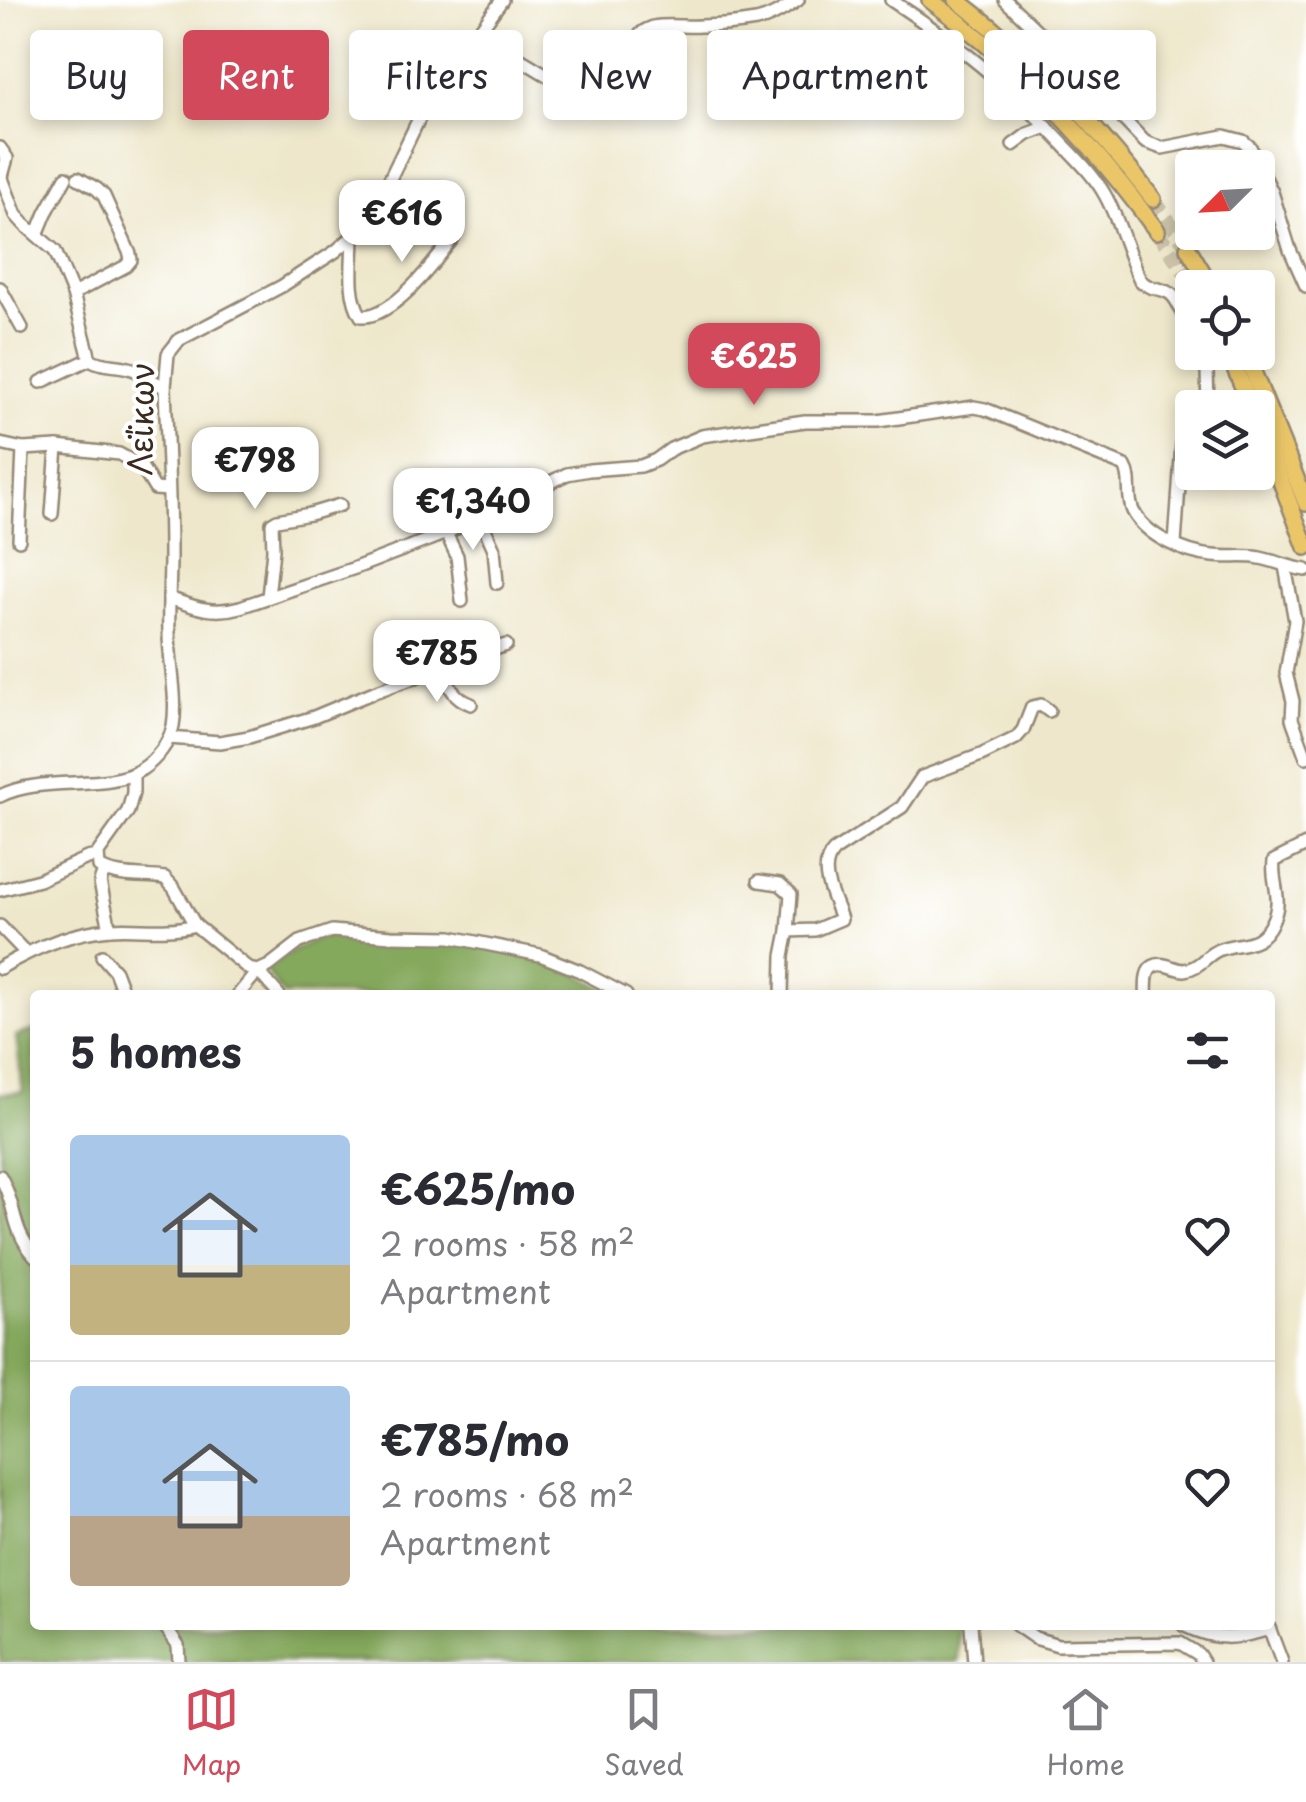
<!DOCTYPE html>
<html lang="en">
<head>
<meta charset="utf-8">
<style>
	body { margin:0; font-family:"Playpen Sans",sans-serif; background:#f2f2f3; color:#2b2b33; height:100vh; display:flex; flex-direction:column; font-size:38px; white-space:nowrap }
	* { box-sizing:border-box; margin:0 }
	p { font-size:32px; color:#7c7c81 }
	.icon { flex:none; width:55px; height:55px; fill:none; stroke:currentColor; stroke-width:2; stroke-linecap:round; stroke-linejoin:round }
	.map { position:relative; flex:1; overflow:hidden }
	.sheet { position:absolute; left:30px; top:990px; width:1245px; height:640px; display:flex; flex-direction:column; background:#fff; border-radius:10px; box-shadow:0 5px 15px #0003 }
	.sheet>* { flex:none }
	.hud { position:absolute; left:30px; top:30px; width:1248px; height:90px; display:flex; gap:20px }
	.needle { width:65px; rotate:246deg }
	.controls { position:absolute; left:1175px; top:150px; display:grid; gap:20px }
	.controls a { display:grid; place-items:center; width:100px; height:100px; border-radius:10px; background:#fff; box-shadow:0 5px 15px #0003; font-size:50px }
	.price { position:absolute; translate:-50% -85px; padding:0 22px; border-radius:20px; background:#fff; color:#222; font-size:32px; line-height:65px; filter:drop-shadow(0 2px 5px #0008) }
	.price::after { content:''; position:absolute; left:50%; top:60px; width:30px; height:22px; margin-left:-15px; background:inherit; clip-path:polygon(0 0,100% 0,50% 100%) }
	.price.on { background:#d1495b; color:#fff }
	ul { padding:0; list-style:none }
	li { display:flex; align-items:center; gap:30px; height:250px; padding:0 40px }
	li+li { border-top:2px solid #e1e1e2 }
	li span { display:grid; place-items:center; flex:none; width:280px; height:200px; border-radius:10px; color:#555 }
	li>.icon { margin-inline-start:auto }
	span .icon { width:120px; height:120px; fill:#fffc; stroke-width:1 }
	li b { font-size:42px }
	h2 { display:flex; justify-content:space-between; align-items:center; height:120px; padding:0 40px; font-size:42px }
	.chip { padding:0 35px; border-radius:10px; background:#fff; box-shadow:0 5px 15px #0003; font-size:35px; line-height:90px }
	.chip.on { background:#d1495b; color:#fff }
	.menu { display:flex; justify-content:space-around; align-items:center; height:140px; border-top:2px solid #e1e1e2; background:#fff; font-size:28px; color:#7c7c81 }
	.menu a { display:grid; justify-items:center; gap:5px }
	.menu .on { color:#d1495b }
	.map>svg:first-child { display:block }
</style>
</head>
<body>
<div class="map">
<svg width="1306" height="1662" viewBox="0 0 1306 1662">
	<rect width="100%" height="100%" fill="#fff"/>
	<filter id="ink" filterUnits="userSpaceOnUse"><feTurbulence type="fractalNoise" baseFrequency=".01" numOctaves="2"/><feDisplacementMap in="SourceGraphic" scale="20" xChannelSelector="R" yChannelSelector="G"/><feConvolveMatrix kernelMatrix="1 2 1 2 8 2 1 2 1" color-interpolation-filters="sRGB"/></filter>
	<filter id="wash" filterUnits="userSpaceOnUse"><feTurbulence type="fractalNoise" baseFrequency=".0048" numOctaves="4" result="noise"/><feDisplacementMap in="SourceGraphic" scale="40" xChannelSelector="R" yChannelSelector="G"/><feGaussianBlur stdDeviation="2.25" result="paint"/><feColorMatrix in="noise" values="0 0 0 0 0 0 0 0 0 0 0 0 0 0 0 0 0 1.4 0 .05"/><feComposite in="paint" operator="in"/></filter>
	<g filter="url(#wash)">
		<rect width="100%" height="100%" fill="#eee7cb"/>
		<g fill="#84a85c" stroke="#60693d" stroke-width="2.5">
			<path d="M321,935C402,938 486,937 562,967C581,975 599,986 618,995H283L264,968Z"/>
			<polygon points="35,1030 35,1625 958,1625 959,1662 0,1662 0,1094 23,1092 16,1036"/>
		</g>
	</g>
	<g filter="url(#ink)">
		<g fill="none" stroke-linecap="round" stroke-linejoin="round">
			<g stroke="#cac1a8" stroke-width="15" stroke-dasharray="15 8" stroke-linecap="butt">
				<polyline points="1153,199 1188,248"/>
				<polyline points="1157,231 1189,279"/>
			</g>
			<defs>
				<g id="minor">
					<path d="M891,0C958,44 1006,83 1061,142C1077,159 1094,175 1105,195C1120,222 1127,252 1140,280C1151,292 1162,286 1172,295C1181,304 1187,324 1192,336"/>
					<polyline points="1005,0 1057,50 1145,142 1162,148 1224,136 1243,141 1250,147 1272,192 1290,250 1306,286"/>
					<path d="M477,33L555,80L570,93L634,102L645,97C647,80 631,49 640,35C642,31 648,29 653,27C668,24 685,27 700,26C719,26 738,24 756,21C771,18 785,9 798,0"/>
					<polyline points="1013,145 1028,134 1047,127"/>
					<path d="M0,148L7,158L2,176L3,181L16,215L24,224L55,251L73,294L90,359C104,368 122,363 137,371C147,376 154,383 165,387"/>
					<polyline points="37,235 46,213 66,177"/>
					<path d="M353,236C353,261 347,294 361,316C393,318 434,263 453,238L454,231L446,223L381,196"/>
					<polyline points="0,288 22,328"/>
					<polyline points="73,294 126,266 131,260 130,254 104,196 97,189 78,178"/>
					<polyline points="1200,352 1207,370 1208,408"/>
					<polyline points="41,382 90,359"/>
					<polyline points="0,444 23,449 57,447 119,454 141,466 155,489 168,490"/>
					<polyline points="52,514 57,447"/>
					<polyline points="479,516 494,549 497,583"/>
					<polyline points="446,533 457,556 462,601"/>
					<polyline points="19,540 23,449"/>
					<polyline points="1175,544 1182,443 1184,436 1192,425"/>
					<polyline points="1285,566 1295,621 1286,673 1293,701 1292,719 1306,757"/>
					<polyline points="268,597 273,550 272,523 277,520 310,514 340,505"/>
					<path d="M169,598C194,607 213,615 240,607L355,568L446,533L567,474L589,470L641,466L656,460L671,449L702,436L805,421H878L974,407L985,409L1125,466C1133,480 1126,496 1133,511C1146,536 1186,554 1213,556C1229,558 1245,555 1260,558C1276,561 1290,568 1306,570"/>
					<path d="M442,667C449,685 452,697 471,704"/>
					<polyline points="169,738 220,742 249,737 314,717 374,692 506,645"/>
					<path d="M133,774V793L128,811L98,853L99,867C117,878 144,875 165,878L174,888L195,925L249,969L258,971L269,966L300,942L332,931L391,936L451,937L540,955L580,971L626,995"/>
					<path d="M0,796C43,774 108,792 142,769C156,760 170,742 173,726C178,698 169,662 169,633C168,608 170,582 170,556C170,500 167,443 165,387L168,354L179,340L282,286L336,251L353,236L387,185L426,104L502,0"/>
					<polyline points="104,871 100,882 110,929"/>
					<polyline points="759,881 780,884 791,894 788,931 783,956 782,995"/>
					<polyline points="0,890 39,880 87,858 97,856"/>
					<polyline points="0,926 26,953"/>
					<path d="M788,931L815,930L841,919C834,898 816,869 834,851L902,807L922,777L981,755L1016,738L1023,730L1032,707L1041,705L1049,711"/>
					<polyline points="102,956 115,971 124,995"/>
					<path d="M0,968C34,948 70,932 110,929C139,927 166,933 195,925"/>
					<polyline points="238,995 258,971 279,995"/>
					<path d="M1146,995C1147,986 1144,971 1154,966C1163,961 1175,970 1184,970C1200,968 1205,956 1218,950C1240,941 1259,949 1272,922C1284,898 1271,883 1274,861L1306,845"/>
					<path d="M0,1176C17,1205 10,1228 35,1256"/>
					<polyline points="164,1625 178,1645 179,1662"/>
					<polyline points="971,1625 974,1662"/>
					<polyline points="1016,1625 1035,1638 1058,1645 1180,1643 1198,1654 1203,1662"/>
					<path d="M1183,1625C1216,1641 1235,1640 1269,1629"/>
					<polyline points="1268,1625 1282,1662"/>
				</g>
				<g id="highway">
					<path d="M930,0C1018,64 1093,143 1157,231"/>
					<path d="M957,0C1032,57 1096,125 1153,199"/>
					<polyline points="1188,248 1212,288"/>
					<polyline points="1189,279 1194,288"/>
					<polyline points="1228,352 1252,408"/>
					<polyline points="1245,352 1306,503"/>
					<polyline points="1258,421 1306,547"/>
				</g>
			</defs>
			<use href="#minor" stroke="#948874" stroke-width="16"/>
			<use href="#highway" stroke="#948874" stroke-width="20"/>
			<use href="#minor" stroke="#fff" stroke-width="11"/>
			<use href="#highway" stroke="#ebc669" stroke-width="15"/>
		</g>
	</g>
	<g text-anchor="middle" stroke-width="8" stroke-linejoin="round" paint-order="stroke">
		<g font-size="32" fill="#3b2a1e" stroke="#fff">
			<text transform="translate(142 419) rotate(-89)" y="11">Λεΐκων</text>
		</g>
	</g>
</svg>
<div class="controls">
<a><svg class="needle" viewBox="-14 -14 28 28"><path d="M0-13l5 13h-10z" fill="#e53935"/><path d="M0 13l5-13h-10z" fill="#7c7c81"/></svg></a>
<a><svg class="icon" aria-label="locate" viewBox="0 0 24 24"><circle cx="12" cy="12" r="6"/><path d="M12 2v4M12 18v4M2 12h4M18 12h4"/></svg></a>
<a><svg class="icon" aria-label="layers" viewBox="0 0 24 24"><path d="M12 4l9 5-9 5-9-5zM3 14l9 5 9-5"/></svg></a>
</div>
<b class="price" style="left:402px;top:265px">€616</b>
<b class="price on" style="left:754px;top:408px">€625</b>
<b class="price" style="left:255px;top:512px">€798</b>
<b class="price" style="left:473px;top:553px">€1,340</b>
<b class="price" style="left:437px;top:705px">€785</b>
<div class="hud">
<a class="chip">Buy</a>
<a class="chip on">Rent</a>
<a class="chip">Filters</a>
<a class="chip">New</a>
<a class="chip">Apartment</a>
<a class="chip">House</a>
</div>
<section class="sheet">
<h2>5 homes<svg class="icon" aria-label="filters" viewBox="0 0 24 24"><path d="M4 7h16M4 17h16"/><circle cx="9" cy="7" r="2"/><circle cx="15" cy="17" r="2"/></svg></h2>
<ul>
<li><span style="background:linear-gradient(#a9c7e8 65%,#c2b280 0)"><svg class="icon" aria-label="home" viewBox="0 0 24 24"><path d="M3 11l9-7 9 7M6 9v11h12V9"/></svg></span><div><b>€625/mo</b><p>2 rooms · 58 m²</p><p>Apartment</p></div><svg class="icon" aria-label="heart" viewBox="0 0 24 24"><path d="M12 20l-8-8c-3-5 5-10 8-4 3-6 11-1 8 4z"/></svg></li>
<li><span style="background:linear-gradient(#a9c7e8 65%,#b9a48a 0)"><svg class="icon" aria-label="home" viewBox="0 0 24 24"><path d="M3 11l9-7 9 7M6 9v11h12V9"/></svg></span><div><b>€785/mo</b><p>2 rooms · 68 m²</p><p>Apartment</p></div><svg class="icon" aria-label="heart" viewBox="0 0 24 24"><path d="M12 20l-8-8c-3-5 5-10 8-4 3-6 11-1 8 4z"/></svg></li>
</ul>
</section>
</div>
<nav class="menu">
<a class="on"><svg class="icon" aria-label="map" viewBox="0 0 24 24"><path d="M3 6l6-2 6 2 6-2v14l-6 2-6-2-6 2zM9 4v14M15 6v14"/></svg>Map</a>
<a><svg class="icon" aria-label="saved" viewBox="0 0 24 24"><path d="M7 4h10v16l-5-4-5 4z"/></svg>Saved</a>
<a><svg class="icon" aria-label="home" viewBox="0 0 24 24"><path d="M3 11l9-7 9 7M6 9v11h12V9"/></svg>Home</a>
</nav>
</body>
</html>
